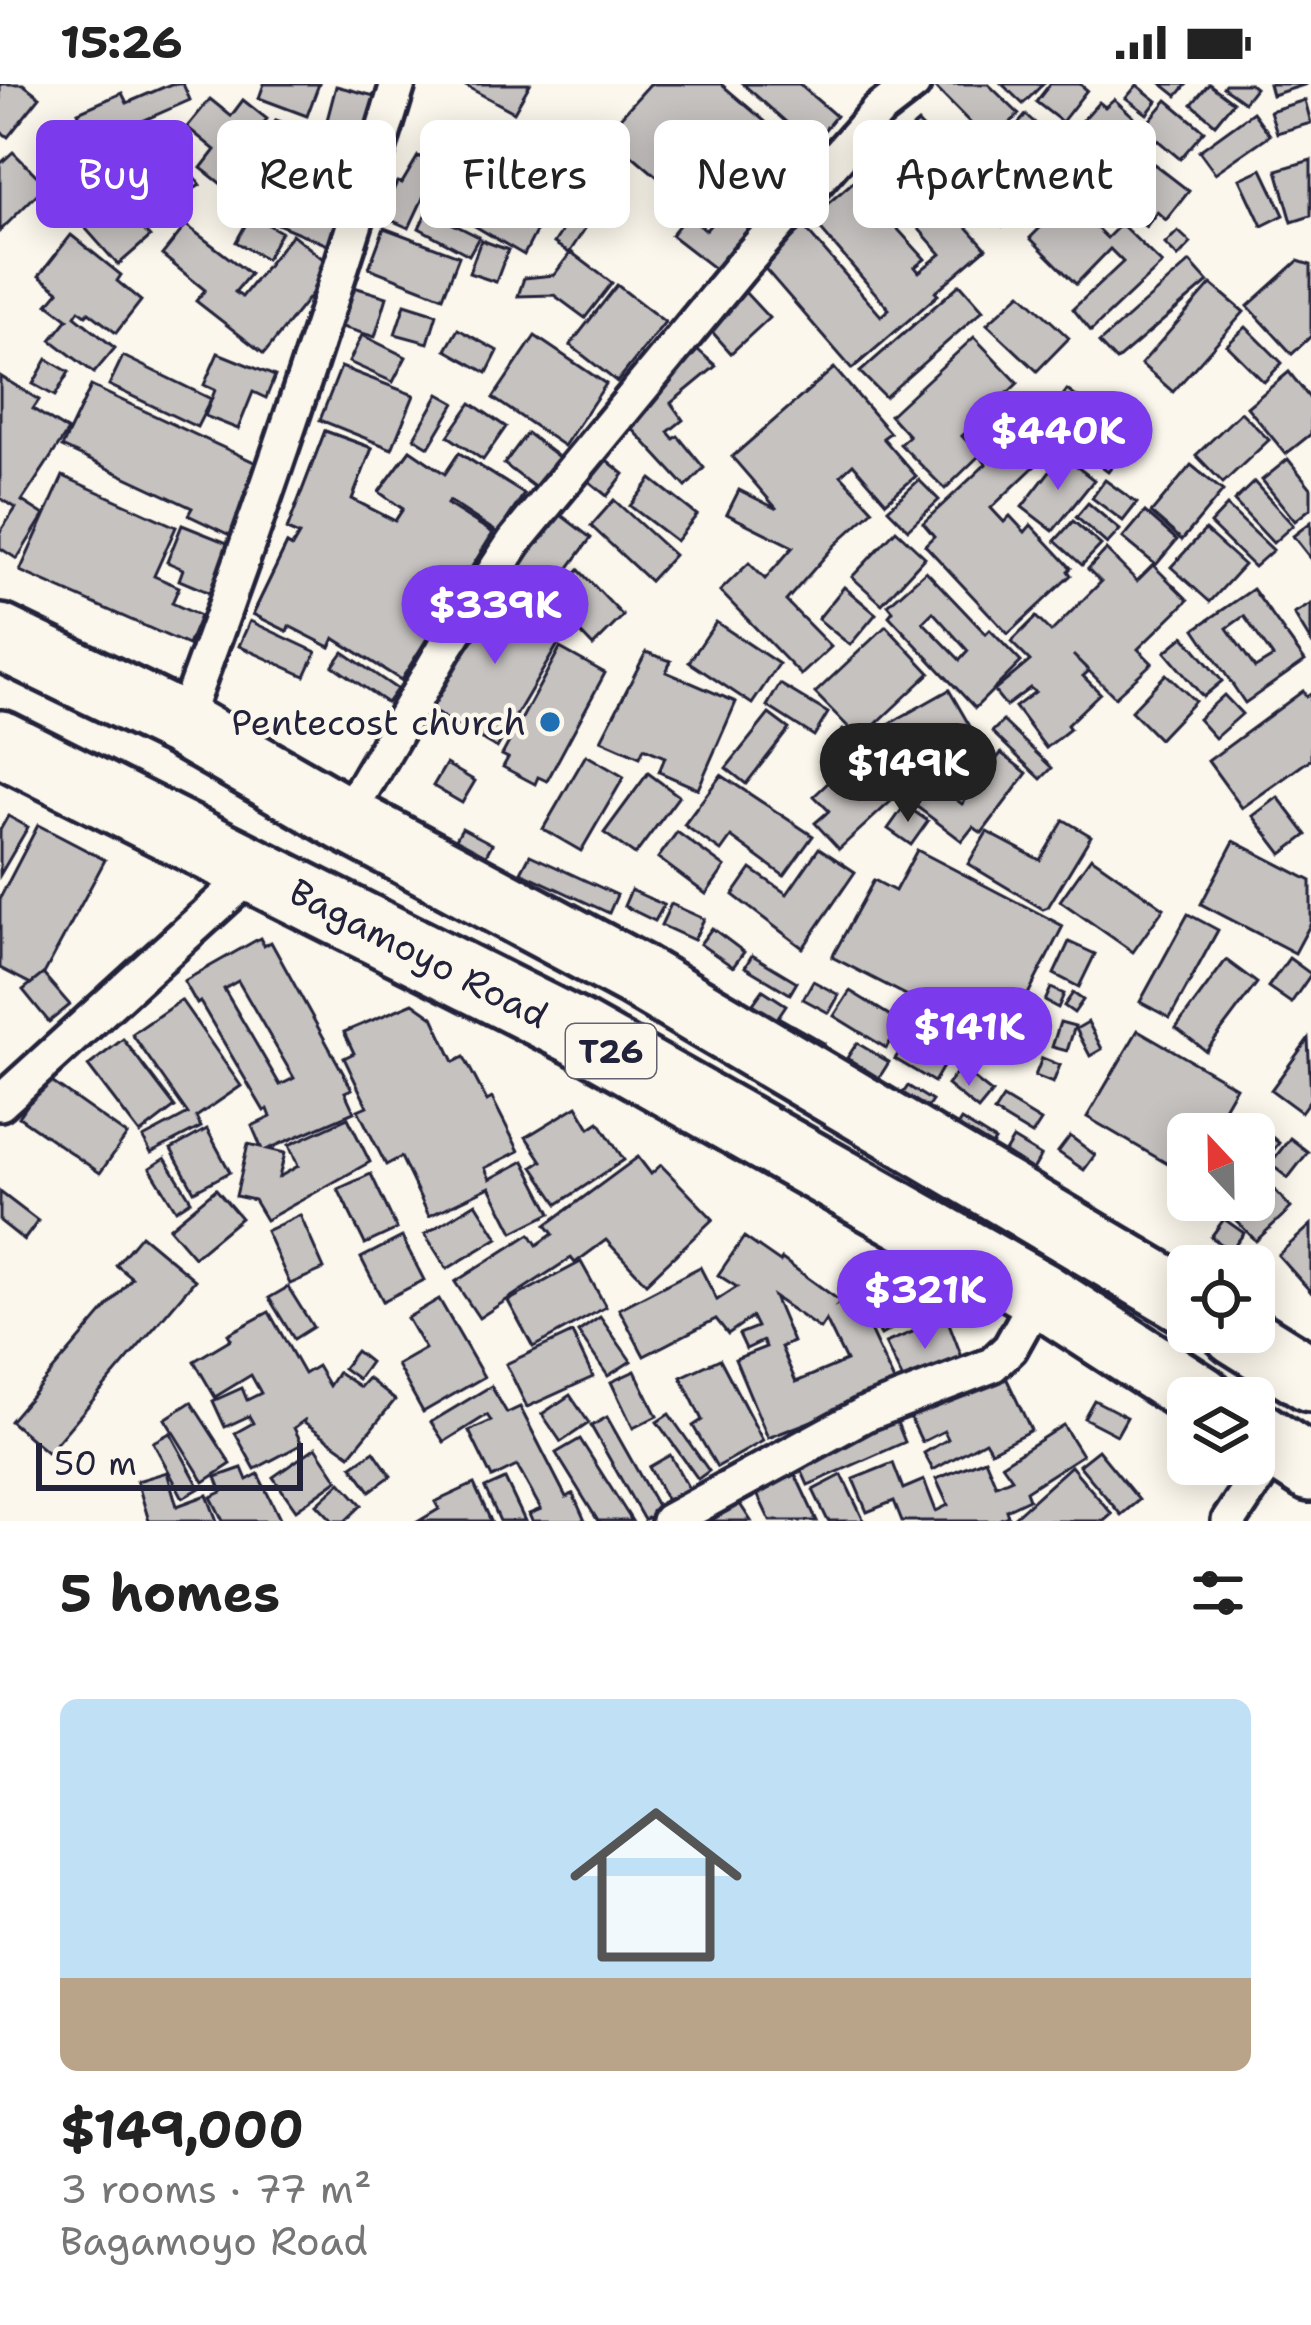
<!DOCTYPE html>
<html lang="en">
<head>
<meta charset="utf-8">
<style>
	body { margin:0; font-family:"Shantell Sans",sans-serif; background:#f2f2f2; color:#222; height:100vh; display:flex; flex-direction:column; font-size:45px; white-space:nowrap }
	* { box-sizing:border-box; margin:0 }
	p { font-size:39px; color:#767676 }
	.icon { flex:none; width:66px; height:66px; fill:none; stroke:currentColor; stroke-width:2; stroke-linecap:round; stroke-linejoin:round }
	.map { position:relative; height:1437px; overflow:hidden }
	.side { display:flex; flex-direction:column; background:#fff; flex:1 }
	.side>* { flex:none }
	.guide { position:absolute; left:36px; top:36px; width:1239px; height:108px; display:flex; gap:24px }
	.needle { width:78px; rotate:338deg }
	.controls { position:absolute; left:1167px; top:1029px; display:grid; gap:24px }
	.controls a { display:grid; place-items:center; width:108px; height:108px; border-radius:18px; background:#fff; box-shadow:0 6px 30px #0003; font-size:60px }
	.scale { position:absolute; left:36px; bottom:30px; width:267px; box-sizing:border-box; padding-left:12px; border:6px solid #22223b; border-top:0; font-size:33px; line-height:42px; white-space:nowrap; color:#22223b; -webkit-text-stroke:9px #fbf7ec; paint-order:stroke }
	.price { position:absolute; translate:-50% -102px; padding:0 27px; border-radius:42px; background:#7c3aed; color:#fff; font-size:39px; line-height:78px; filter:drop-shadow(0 3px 6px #0008) }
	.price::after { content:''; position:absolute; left:50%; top:72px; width:36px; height:27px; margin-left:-18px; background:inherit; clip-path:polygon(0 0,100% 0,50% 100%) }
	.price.on { background:#222; color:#fff }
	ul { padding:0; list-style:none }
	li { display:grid; align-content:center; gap:24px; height:636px; padding:0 60px }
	li span { display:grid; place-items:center; height:372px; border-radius:18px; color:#555 }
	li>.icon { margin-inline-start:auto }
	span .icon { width:216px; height:216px; fill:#fffc; stroke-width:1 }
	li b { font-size:51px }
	h2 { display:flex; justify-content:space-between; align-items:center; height:144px; padding:0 60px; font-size:51px }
	.pill { padding:0 42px; border-radius:18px; background:#fff; box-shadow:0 6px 30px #0003; font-size:42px; line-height:108px }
	.pill.on { background:#7c3aed; color:#fff }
	.status { display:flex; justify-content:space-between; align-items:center; height:84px; padding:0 60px; background:#fff; direction:ltr }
	.status svg { height:33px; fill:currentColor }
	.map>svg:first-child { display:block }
</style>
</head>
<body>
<div class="status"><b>15:26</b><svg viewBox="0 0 49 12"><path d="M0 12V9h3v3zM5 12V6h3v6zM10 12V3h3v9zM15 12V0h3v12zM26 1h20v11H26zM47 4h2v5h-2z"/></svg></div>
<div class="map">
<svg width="1311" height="1437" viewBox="0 0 1311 1437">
	<rect width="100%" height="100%" fill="#fbf7ec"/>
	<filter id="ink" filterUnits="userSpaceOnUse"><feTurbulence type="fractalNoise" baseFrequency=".00833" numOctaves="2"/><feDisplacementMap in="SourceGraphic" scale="24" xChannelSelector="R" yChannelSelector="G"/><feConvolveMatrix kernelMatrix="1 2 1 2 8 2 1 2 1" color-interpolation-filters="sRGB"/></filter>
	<g filter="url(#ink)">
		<g fill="#c6c2c0" stroke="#22223b" stroke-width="3" fill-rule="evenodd">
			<polygon points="0,0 23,0 40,13 8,53 0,47"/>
			<polygon points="171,0 183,0 190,16 92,59 78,28 122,9 127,19"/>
			<polygon points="264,0 319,0 307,32 259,14"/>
			<polygon points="462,0 530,0 514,28"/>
			<polygon points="650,0 721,0 802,69 729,154 606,49"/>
			<polygon points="743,0 799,0 836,32 812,61"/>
			<polygon points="932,0 988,0 1019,30 990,59"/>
			<polygon points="1002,0 1043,0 1023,20"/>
			<polygon points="1050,0 1080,0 1087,6 1062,38 1036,18"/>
			<polygon points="1162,0 1187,0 1177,12"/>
			<polygon points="1209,0 1233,18 1215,40 1192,20"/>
			<polygon points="1225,0 1250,0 1255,4 1244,18 1223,3"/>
			<polygon points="1269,0 1307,0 1272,11"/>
			<polygon points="1137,1 1157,17 1147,30 1126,14"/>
			<polygon points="336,2 386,15 375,53 326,40"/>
			<polygon points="210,15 231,32 243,16 267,35 253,52 266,62 255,74 264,81 247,101 235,91 225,103 201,84 215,66 187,43"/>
			<polygon points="1114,15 1137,36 1128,45 1142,58 1109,94 1066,55 1099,18 1105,23"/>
			<polygon points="1167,16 1204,47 1180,75 1143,44"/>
			<polygon points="1305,16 1311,39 1277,49 1270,27"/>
			<polygon points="1253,28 1270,51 1215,89 1199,67"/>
			<polygon points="1026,31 1052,54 1025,85 999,62"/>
			<polygon points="276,36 305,47 299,63 269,52"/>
			<polygon points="918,39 933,55 939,50 1020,125 1003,142 945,73 900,117 866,84"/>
			<polygon points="139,45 161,77 176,67 200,101 145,137 101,71"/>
			<polygon points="313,46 326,52 307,91 294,85"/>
			<polygon points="341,60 369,72 347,122 306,105 317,81 330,86"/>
			<polygon points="13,68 46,101 0,147 0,80"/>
			<polygon points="418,72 495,117 521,75 561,99 524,171 424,112 409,144 382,132 397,98 402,99"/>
			<polygon points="1311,76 1311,132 1292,138 1277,86"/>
			<polygon points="1154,80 1189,107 1166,136 1157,128 1146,143 1109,115 1125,93 1136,101"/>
			<polygon points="1262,85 1284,131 1262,142 1240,95"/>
			<polygon points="262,89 286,103 277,119 252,104"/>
			<polygon points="95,91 150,153 118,181 63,119"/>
			<polygon points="695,97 751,145 715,185 671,151 687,131 706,146 713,138 682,113"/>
			<polygon points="854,97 925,175 915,183 919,188 941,170 904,128 933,105 986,164 935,208 938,211 852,285 761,180 804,143 881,232 889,225 811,134"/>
			<polygon points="290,103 345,125 330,162 275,139"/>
			<polygon points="1068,116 1107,154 1121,140 1162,180 1091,247 1073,225 1123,178 1110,165 1076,200 1030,154"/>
			<polygon points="577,124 592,134 569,169 554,159"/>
			<polygon points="427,127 479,153 469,171 419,144"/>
			<polygon points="251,131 281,148 266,175 236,158"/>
			<polygon points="186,141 250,190 235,208 242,213 292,150 333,183 264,270 196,217 205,206 162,171"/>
			<polygon points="384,144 459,172 443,213 369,184"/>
			<polygon points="1178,147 1191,159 1178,173 1165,160"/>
			<polygon points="71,151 121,191 117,197 141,217 116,249 89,228 86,231 79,226 75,232 115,264 94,289 51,256 68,235 48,220 59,207 39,192"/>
			<polygon points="481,156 508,166 496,198 469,189"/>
			<polygon points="571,168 612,199 585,234 554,211 518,212 524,194 554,191"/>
			<polygon points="1298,177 1311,181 1311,252 1292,270 1248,222"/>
			<polygon points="1190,178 1208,198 1116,277 1099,259"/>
			<polygon points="960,200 983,226 885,313 860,288"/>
			<polygon points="1211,200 1244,228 1173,308 1141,280"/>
			<polygon points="617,201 665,238 617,298 570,261"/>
			<polygon points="354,203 387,213 375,253 342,243"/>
			<polygon points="744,207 769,234 731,269 707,242"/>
			<polygon points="1021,209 1069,254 1037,287 987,240"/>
			<polygon points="405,220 437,230 428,259 395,250"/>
			<polygon points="1246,243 1282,279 1264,298 1227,261"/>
			<polygon points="458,245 498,267 487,289 446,266"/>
			<polygon points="362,251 406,273 393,298 349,278"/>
			<polygon points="535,252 606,300 564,362 493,314"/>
			<polygon points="974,253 1018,299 962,352 980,371 945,405 900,360 909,352 890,331"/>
			<polygon points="698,266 716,282 671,319 683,336 668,348 674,355 678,352 704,384 686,403 627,339"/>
			<polygon points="218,269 275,292 266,314 253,308 238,345 205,332 215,306 204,301"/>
			<polygon points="123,272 211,315 197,343 109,301"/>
			<polygon points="47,275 69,288 55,312 33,300"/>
			<polygon points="341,283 414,311 392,365 320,336"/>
			<polygon points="834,284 890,349 883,354 916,392 886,418 853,380 841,391 873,426 835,461 786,517 831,563 801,591 720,507 749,479 765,495 793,463 727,430 739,406 777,425 732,373"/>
			<polygon points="1289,288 1311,316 1311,350 1286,370 1247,323"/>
			<polygon points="0,292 39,316 33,325 68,347 22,417 44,431 17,475 0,464 0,448 16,424 0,414"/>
			<polygon points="91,302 269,385 236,454 188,431 192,424 62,363"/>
			<polygon points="1067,306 1133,355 1108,388 1042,339"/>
			<polygon points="439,310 455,319 429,363 414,354"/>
			<polygon points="471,319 506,343 483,376 448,352"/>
			<polygon points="1241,328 1269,356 1223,399 1196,371"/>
			<polygon points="1027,329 1057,361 991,424 1004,438 1010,432 1025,448 1031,441 1071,484 1068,487 1071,491 1008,550 925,461 934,452 923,439 986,380 981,373"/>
			<path d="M325,347L372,364L352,415L395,437L403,425L379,408L410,366L445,390L459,369L524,410L498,449L449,417L447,420L493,449L401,596L334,554L330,563L289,542L287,547L253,530L287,460L292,463L299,451L287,446ZM315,490L329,498L321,511L307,505Z"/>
			<polygon points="325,347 372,364 352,415 395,437 403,425 379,408 410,366 445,390 459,369 524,410 498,449 449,417 447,420 493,449 401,596 334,554 330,563 289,542 287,547 253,530 287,460 292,463 299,451 287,446"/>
			<polygon points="527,349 564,377 541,408 504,380"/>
			<polygon points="598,369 624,390 607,412 581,391"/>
			<polygon points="1062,371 1094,396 1053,447 1022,423"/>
			<polygon points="1288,375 1311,404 1311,424 1295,437 1262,396"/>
			<polygon points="1191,381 1223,407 1182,456 1151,429"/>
			<polygon points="63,392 176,443 154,492 179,503 172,519 200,532 188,561 20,487"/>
			<polygon points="651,395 697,431 676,457 630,422"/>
			<polygon points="919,396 939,416 908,445 888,425"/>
			<polygon points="1105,396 1137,419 1123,437 1092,414"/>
			<polygon points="1254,398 1293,441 1273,459 1234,417"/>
			<polygon points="614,416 674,471 650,497 591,442"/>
			<polygon points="1088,419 1120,446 1107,460 1076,433"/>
			<polygon points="1227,422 1273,466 1254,483 1210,440"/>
			<polygon points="557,428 591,454 545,516 510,490"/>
			<polygon points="1145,428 1177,456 1156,481 1123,454"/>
			<polygon points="1073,437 1101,461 1082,481 1055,457"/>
			<polygon points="1311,438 1311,475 1293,452"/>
			<polygon points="182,441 240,464 219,513 179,496 183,485 167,478"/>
			<polygon points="896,446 925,473 882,520 852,493"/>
			<polygon points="1205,446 1244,481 1210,518 1171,483"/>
			<polygon points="1106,466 1137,497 1153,481 1188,516 1138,565 1152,579 1115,613 1073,571 1089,587 1083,592 1100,609 1067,641 1070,645 1046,664 1015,623 1035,608 1030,604 1006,622 994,607 1030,577 1011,558 1036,533 1051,548 1101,498 1088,485"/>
			<polygon points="579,486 623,532 593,562 549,516"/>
			<path d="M926,487L986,550L990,546L1021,578L975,624L889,532L893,527L888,521ZM933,528L968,567L960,576L923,538Z"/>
			<polygon points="494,503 567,545 497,664 424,622"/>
			<polygon points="844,503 876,530 850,561 818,535"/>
			<path d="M1253,505L1305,577L1245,619L1195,545ZM1244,532L1273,573L1255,584L1227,544Z"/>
			<polygon points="1311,520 1311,558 1294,530"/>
			<polygon points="250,537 316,568 305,592 239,562"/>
			<polygon points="716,538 779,580 752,620 689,578"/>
			<polygon points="886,542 930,589 860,655 815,609"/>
			<polygon points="1184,552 1222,597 1203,613 1165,568"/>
			<polygon points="560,564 605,589 547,697 538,693 535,700 503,683 508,674 502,671"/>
			<polygon points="343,568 397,605 387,619 333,582"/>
			<polygon points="646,568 671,577 666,588 736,618 698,705 659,688 665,673 644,664 640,673 601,656"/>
			<polygon points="1166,590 1195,617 1159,655 1131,627"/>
			<polygon points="780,600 828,629 814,652 767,622"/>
			<polygon points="949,606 975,651 898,695 871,650"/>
			<polygon points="1303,607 1306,612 1311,609 1311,675 1242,724 1208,677"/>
			<polygon points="1224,611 1242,630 1215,654 1198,635"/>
			<polygon points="769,630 789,645 746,700 726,684"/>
			<polygon points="1003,637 1052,684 1041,695 992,648"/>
			<polygon points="843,646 867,673 860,679 870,689 876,683 900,709 839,765 815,739 829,727 814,712 846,682 827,660"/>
			<polygon points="977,654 995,670 964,704 946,688"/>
			<polygon points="1001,669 1027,689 982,749 973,743 962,757 908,716 926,693 962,720"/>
			<polygon points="586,671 624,693 581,767 543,745"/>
			<polygon points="446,680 475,697 462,719 433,702"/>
			<polygon points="648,689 679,712 635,771 604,749"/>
			<polygon points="721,691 813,752 784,792 731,753 721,767 684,741"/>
			<polygon points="1278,713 1307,751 1282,770 1253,732"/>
			<polygon points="905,721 928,737 911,761 888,745"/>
			<polygon points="8,732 28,743 0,791 0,746"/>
			<polygon points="1064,736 1091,752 1048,823 1043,825 968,780 987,748 1040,776"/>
			<polygon points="38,741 105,776 37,903 0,884 0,814"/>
			<polygon points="462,744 492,760 483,777 453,760"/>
			<polygon points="677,748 725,783 706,810 658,774"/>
			<polygon points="1234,757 1311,797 1311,839 1295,869 1201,820"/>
			<polygon points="819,764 855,788 803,864 733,811 751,785 787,810"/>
			<polygon points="917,766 1063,842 1020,926 1028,931 1011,965 832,873 874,796 895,807"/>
			<polygon points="530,771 617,811 609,829 521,788"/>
			<polygon points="1091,773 1164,824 1133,868 1060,817"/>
			<polygon points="631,806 664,821 655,837 624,822"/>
			<polygon points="671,820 704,835 694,856 661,841"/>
			<polygon points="1188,830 1218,846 1170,934 1140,918"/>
			<polygon points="712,844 744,868 733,883 700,860"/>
			<path d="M260,854L264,862L271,858L352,1005L345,1008L354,1028L268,1065L285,1069L279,1093L298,1082L289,1061L348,1034L370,1078L266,1136L254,1116L236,1112L248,1060L261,1063L252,1042L271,1033L268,1025L264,1027L200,918L197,920L184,897ZM238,897L294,994L280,1001L224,905Z"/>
			<polygon points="1069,858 1095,870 1079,903 1054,890"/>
			<polygon points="752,871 797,898 790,910 745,883"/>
			<polygon points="1289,874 1311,890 1291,919 1268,903"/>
			<polygon points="1226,876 1257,899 1206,967 1176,944"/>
			<polygon points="43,890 70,921 49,938 23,906"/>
			<polygon points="813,897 839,911 829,929 803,915"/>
			<polygon points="1051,904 1064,910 1058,924 1045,917"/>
			<polygon points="763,906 786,921 776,936 753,920"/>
			<polygon points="850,907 902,939 886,964 834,932"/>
			<polygon points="1073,909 1083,916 1074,929 1064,922"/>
			<polygon points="181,916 241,1002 196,1033 201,1043 151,1069 143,1054 188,1030 132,950"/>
			<polygon points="413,919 433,933 454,978 464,973 487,1017 492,1014 519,1067 485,1084 490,1095 524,1077 551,1129 513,1148 490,1103 429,1132 401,1073 386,1081 358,1026 367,1022 344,974 354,969 344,948"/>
			<polygon points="780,934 824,959 814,978 770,954"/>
			<polygon points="1060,938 1075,942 1067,967 1052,963"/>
			<polygon points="1088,938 1102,965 1090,972 1076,945"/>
			<polygon points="913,946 951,969 934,998 895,975"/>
			<polygon points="1138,946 1236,1003 1209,1050 1188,1050 1185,1090 1087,1033"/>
			<polygon points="123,955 175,1023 140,1050 88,982"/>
			<polygon points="1308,955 1311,1014 1301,1028 1271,1006"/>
			<polygon points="857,959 889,978 879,994 847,974"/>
			<polygon points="1042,974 1060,981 1053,999 1035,992"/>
			<polygon points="960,984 992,1009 978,1026 947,1001"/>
			<polygon points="46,994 127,1051 100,1089 19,1033"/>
			<polygon points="908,1002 932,1017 921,1033 897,1018"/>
			<polygon points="1003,1014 1041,1037 1032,1051 994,1028"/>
			<polygon points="577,1022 590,1044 599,1038 624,1076 558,1120 533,1083 542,1077 526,1053"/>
			<polygon points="961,1036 995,1057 987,1069 953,1049"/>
			<polygon points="1254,1038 1279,1059 1270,1070 1254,1056 1254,1050 1245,1048"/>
			<polygon points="207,1045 230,1088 194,1107 171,1065"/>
			<polygon points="1070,1052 1095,1071 1084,1086 1058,1068"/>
			<polygon points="1290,1054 1308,1068 1288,1094 1270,1080"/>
			<polygon points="1013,1055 1041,1072 1033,1086 1005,1068"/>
			<polygon points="638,1073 651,1090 661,1081 713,1135 646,1199 606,1156 575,1179 571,1174 479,1234 455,1198 530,1150 537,1161 553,1150 546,1141"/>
			<polygon points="165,1074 191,1116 176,1126 150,1084"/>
			<polygon points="371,1090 397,1145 365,1160 338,1105"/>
			<polygon points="1264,1094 1291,1124 1256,1157 1228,1128 1241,1116 1254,1116 1254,1104"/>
			<polygon points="216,1105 241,1134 194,1173 169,1144"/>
			<polygon points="0,1108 38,1137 24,1156 0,1137"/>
			<polygon points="476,1119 498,1154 447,1185 425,1150"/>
			<polygon points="300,1131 324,1185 290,1200 266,1147"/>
			<polygon points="1224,1135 1244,1149 1231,1167 1211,1153"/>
			<polygon points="1311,1141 1311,1208 1278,1171"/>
			<polygon points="141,1151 195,1196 48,1369 10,1337 132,1194 116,1181"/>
			<polygon points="402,1153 424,1196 383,1217 361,1174"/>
			<path d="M744,1153L780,1178L782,1175L840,1217L838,1220L854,1212L897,1304L768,1354L735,1275L766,1263L763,1257L746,1265L739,1250L757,1243L752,1233L728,1250L716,1235L644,1272L619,1225L700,1183L717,1216L737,1203L718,1191ZM774,1213L820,1245L826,1236L846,1277L796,1298L781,1263L793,1258Z"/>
			<polygon points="581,1178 606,1223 533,1263 508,1217"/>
			<polygon points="888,1199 909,1235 881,1251 861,1214"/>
			<polygon points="288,1203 313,1243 294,1255 269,1214"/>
			<polygon points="439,1215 484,1293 423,1328 397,1281 425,1265 407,1234"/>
			<polygon points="269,1228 304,1290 317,1282 329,1302 338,1288 360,1303 368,1294 395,1316 350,1371 304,1338 306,1335 294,1344 302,1360 255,1385 235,1349 253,1339 249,1332 225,1343 213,1317 242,1304 247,1316 261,1309 251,1291 215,1313 194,1277 231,1255 228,1250"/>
			<polygon points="600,1233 631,1277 608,1292 578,1248"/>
			<polygon points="947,1234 963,1276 907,1304 885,1259"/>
			<polygon points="572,1249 593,1293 527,1323 506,1280"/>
			<polygon points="356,1267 370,1278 358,1295 343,1284"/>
			<polygon points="720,1275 763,1357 717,1383 693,1342 702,1336 681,1293"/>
			<polygon points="1002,1285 1031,1346 991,1367 985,1357 933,1386 924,1369 948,1355 944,1347 922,1358 909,1331"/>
			<polygon points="635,1287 657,1332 633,1344 611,1298"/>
			<polygon points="491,1302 507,1329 520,1323 566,1413 573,1410 585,1437 532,1437 529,1430 541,1425 517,1382 492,1394 469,1347 491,1337 487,1331 444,1358 431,1338"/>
			<polygon points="570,1311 589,1339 561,1358 542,1330"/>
			<polygon points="1094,1316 1127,1333 1117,1351 1084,1334"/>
			<polygon points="191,1318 231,1380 204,1398 165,1335"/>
			<polygon points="669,1330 709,1387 698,1395 657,1338"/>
			<polygon points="894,1331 905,1358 808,1401 796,1374"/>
			<polygon points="607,1333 660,1427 644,1436 591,1342"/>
			<polygon points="1063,1341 1082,1371 1026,1407 1029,1415 1006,1426 1008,1432 996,1437 902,1437 894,1417 867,1428 853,1395 893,1379 903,1405 924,1396 936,1427 948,1421 936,1395 985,1375 996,1401 1012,1394 1002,1380"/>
			<polygon points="170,1349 200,1404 183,1414 153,1358"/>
			<polygon points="580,1355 632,1437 598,1437 556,1369"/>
			<polygon points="316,1363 338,1396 296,1426 273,1393"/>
			<polygon points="1098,1366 1139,1416 1121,1431 1079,1381"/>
			<polygon points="374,1367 391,1392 370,1407 352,1382"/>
			<polygon points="670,1371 689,1405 667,1417 649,1383"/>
			<polygon points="790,1379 817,1437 770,1437 751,1397"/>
			<polygon points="1071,1382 1112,1430 1104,1437 1010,1437"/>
			<polygon points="242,1384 247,1396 258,1390 281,1437 223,1437 211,1413 222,1408 216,1393"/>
			<polygon points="167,1388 177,1422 207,1411 217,1437 149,1437 137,1397"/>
			<polygon points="842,1391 864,1437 828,1437 813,1406"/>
			<polygon points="505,1395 525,1437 500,1437 485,1404"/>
			<polygon points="341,1398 362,1421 345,1437 333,1437 317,1420"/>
			<polygon points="474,1400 491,1437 419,1437 439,1425 435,1418"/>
			<polygon points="734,1411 751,1437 695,1437"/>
		</g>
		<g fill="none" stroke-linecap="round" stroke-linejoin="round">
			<defs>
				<g id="street">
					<path d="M182,641C261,429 333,216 398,0"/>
					<polyline points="345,735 446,562 514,458 745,178 878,27 913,0"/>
					<polyline points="0,1019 255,787"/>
					<polyline points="669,1437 865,1330 992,1281 1010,1264 1040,1210"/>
					<polyline points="1229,1437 1277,1364"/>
				</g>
				<g id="highway">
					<polyline points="0,553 182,641 345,735 636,891 1188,1218"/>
					<polyline points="0,659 576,948 1040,1210 1201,1314"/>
					<polyline points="1236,1248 1311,1295"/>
					<polyline points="1254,1348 1311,1385"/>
				</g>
			</defs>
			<use href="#street" stroke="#22223b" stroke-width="42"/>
			<use href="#highway" stroke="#22223b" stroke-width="72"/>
			<use href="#street" stroke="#fbf7ec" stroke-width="33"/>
			<use href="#highway" stroke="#fbf7ec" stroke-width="63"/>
		</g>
	</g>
	<circle fill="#1f6fb2" stroke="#fbf7ec" stroke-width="4.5" cx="550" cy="638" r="12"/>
	<g text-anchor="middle" stroke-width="9" stroke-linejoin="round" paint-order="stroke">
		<rect fill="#fbf7ec" stroke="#636270" stroke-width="3" x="566" y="940" width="90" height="54" rx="9"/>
		<g font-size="33" font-weight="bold" fill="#22223b">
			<text x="611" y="979">T26</text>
		</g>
		<g font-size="36" fill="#22223b" stroke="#fbf7ec" text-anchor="end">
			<text x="526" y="651">Pentecost church</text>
		</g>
		<g font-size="36" fill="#22223b" stroke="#fbf7ec">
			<text transform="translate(419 869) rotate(27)" y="13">Bagamoyo Road</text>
		</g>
	</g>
</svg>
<div class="controls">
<a><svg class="needle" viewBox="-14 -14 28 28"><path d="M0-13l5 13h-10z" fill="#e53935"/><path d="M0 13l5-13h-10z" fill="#767676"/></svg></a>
<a><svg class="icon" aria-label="locate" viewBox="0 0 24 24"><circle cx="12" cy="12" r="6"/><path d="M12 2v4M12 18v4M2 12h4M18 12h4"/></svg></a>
<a><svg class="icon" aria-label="layers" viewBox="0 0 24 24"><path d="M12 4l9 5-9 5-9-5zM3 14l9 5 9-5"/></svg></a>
</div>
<div class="scale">50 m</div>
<b class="price" style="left:1058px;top:409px">$440K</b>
<b class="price" style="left:495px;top:583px">$339K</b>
<b class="price on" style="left:908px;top:741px">$149K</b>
<b class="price" style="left:969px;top:1005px">$141K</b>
<b class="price" style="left:925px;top:1268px">$321K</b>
<div class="guide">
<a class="pill on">Buy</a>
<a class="pill">Rent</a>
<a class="pill">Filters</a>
<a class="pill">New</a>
<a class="pill">Apartment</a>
</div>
</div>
<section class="side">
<h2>5 homes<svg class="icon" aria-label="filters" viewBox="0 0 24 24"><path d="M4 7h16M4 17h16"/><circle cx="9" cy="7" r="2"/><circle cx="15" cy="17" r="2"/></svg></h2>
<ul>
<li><span style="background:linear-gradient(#bfe0f5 75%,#b9a48a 0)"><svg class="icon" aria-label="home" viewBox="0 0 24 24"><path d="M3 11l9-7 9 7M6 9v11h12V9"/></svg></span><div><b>$149,000</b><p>3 rooms · 77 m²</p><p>Bagamoyo Road</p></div></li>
</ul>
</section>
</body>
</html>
